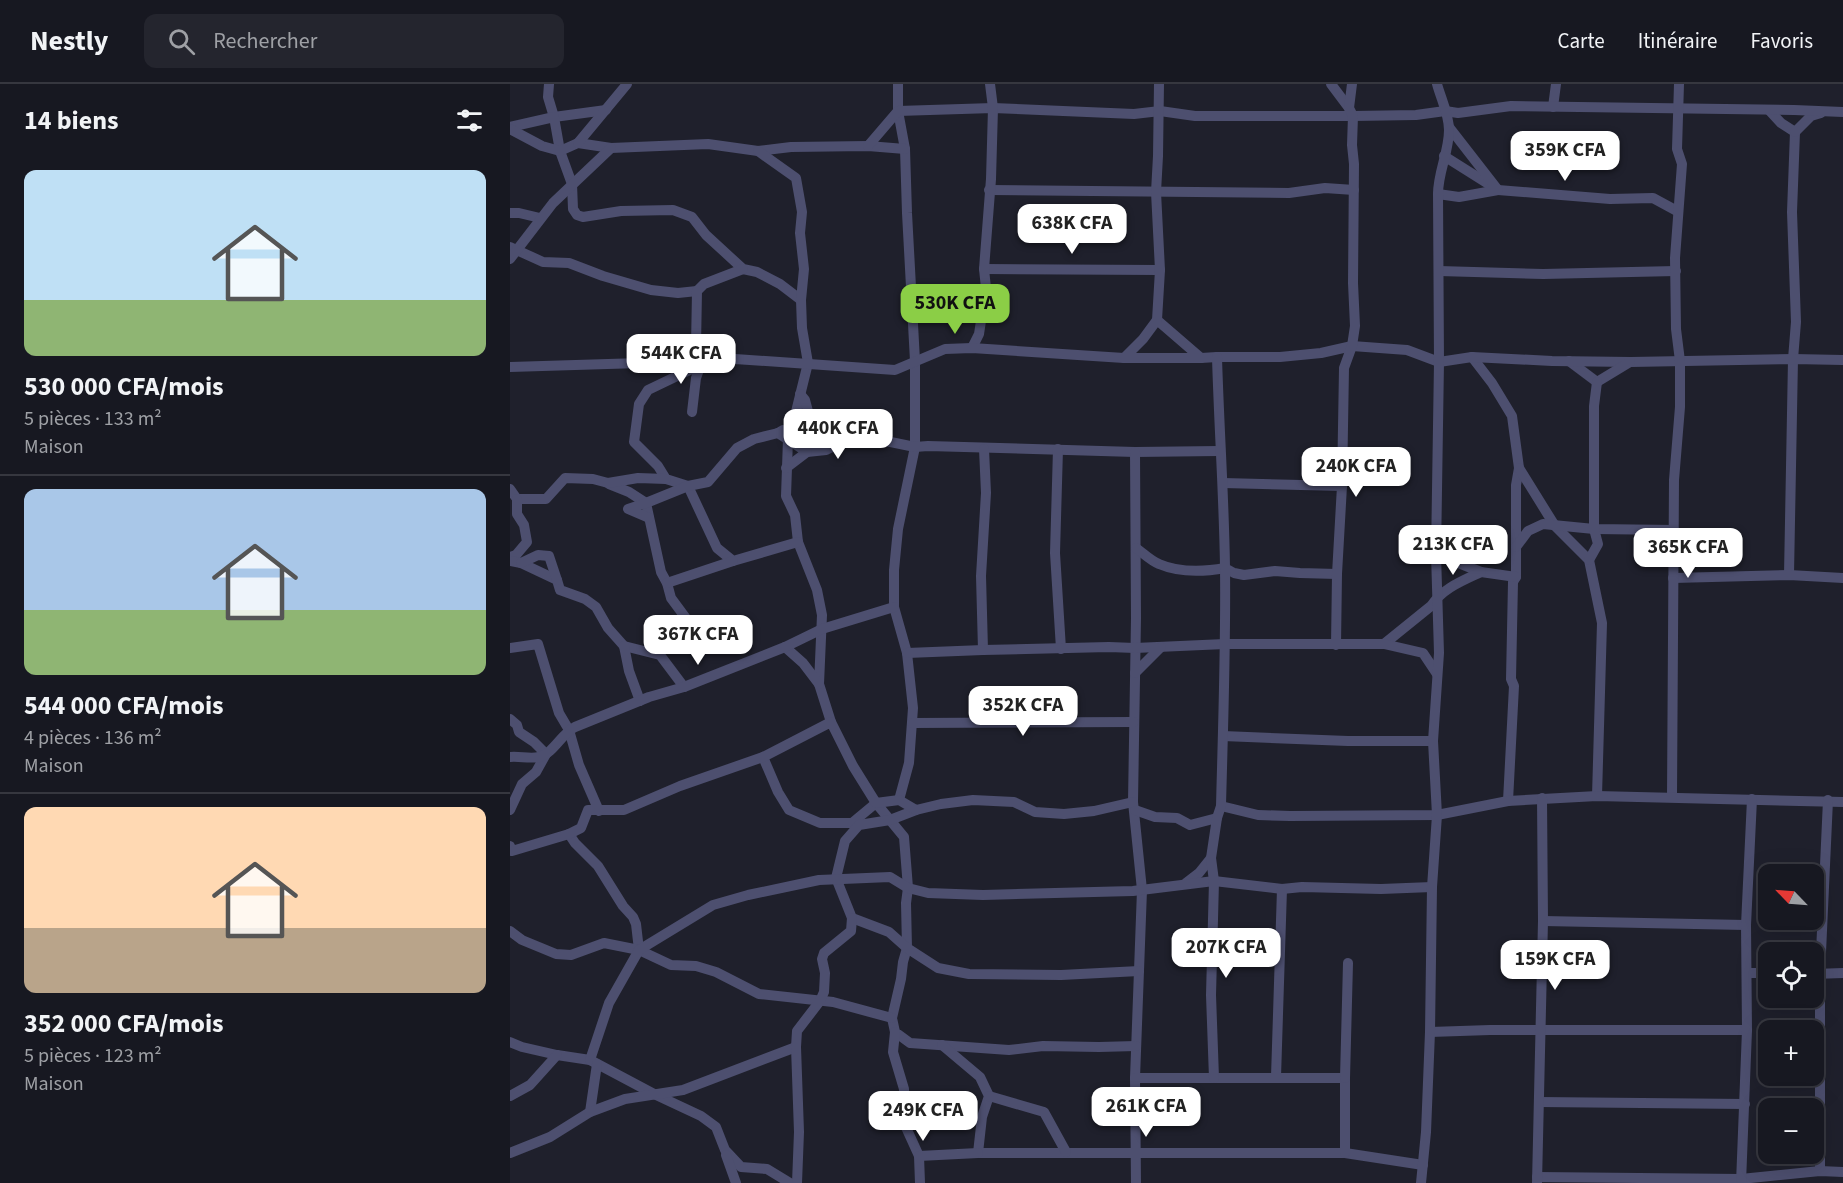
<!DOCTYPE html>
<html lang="fr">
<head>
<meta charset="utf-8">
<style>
	body { margin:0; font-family:"Source Sans 3",sans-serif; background:#24252e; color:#f1f3f6; height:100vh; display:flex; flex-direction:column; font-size:22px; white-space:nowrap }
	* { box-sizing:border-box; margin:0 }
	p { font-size:20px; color:#9ea0a5 }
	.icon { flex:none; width:33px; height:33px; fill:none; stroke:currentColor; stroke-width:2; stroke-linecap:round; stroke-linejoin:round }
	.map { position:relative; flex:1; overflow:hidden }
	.details { display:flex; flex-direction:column; background:#171821; width:510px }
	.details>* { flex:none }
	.needle { width:39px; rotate:295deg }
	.buttons { position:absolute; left:1248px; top:780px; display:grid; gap:12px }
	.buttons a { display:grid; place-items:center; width:66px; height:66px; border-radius:12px; background:#171821; box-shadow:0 6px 24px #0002,0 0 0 2px #36373f; font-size:30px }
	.price { position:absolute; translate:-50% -51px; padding:0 14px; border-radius:12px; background:#fff; color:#222; font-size:20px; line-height:39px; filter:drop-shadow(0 2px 3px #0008) }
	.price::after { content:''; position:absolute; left:50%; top:36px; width:18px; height:14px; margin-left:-9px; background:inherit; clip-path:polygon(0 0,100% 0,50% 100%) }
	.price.on { background:#8bce46; color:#111 }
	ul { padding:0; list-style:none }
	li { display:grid; align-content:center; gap:12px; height:318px; padding:0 24px }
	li+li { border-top:2px solid #36373f }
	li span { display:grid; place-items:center; height:186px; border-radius:12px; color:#555 }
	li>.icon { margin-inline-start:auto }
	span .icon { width:108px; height:108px; fill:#fffc; stroke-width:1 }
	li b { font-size:26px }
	h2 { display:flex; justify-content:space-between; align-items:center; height:72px; padding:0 24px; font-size:26px }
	header { display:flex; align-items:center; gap:36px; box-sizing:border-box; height:84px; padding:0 30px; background:#171821; border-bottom:2px solid #36373f }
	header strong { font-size:28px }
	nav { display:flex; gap:33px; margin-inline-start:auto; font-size:21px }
	.search { width:420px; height:54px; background:#24252e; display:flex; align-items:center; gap:15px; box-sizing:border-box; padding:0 21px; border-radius:12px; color:#9ea0a5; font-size:22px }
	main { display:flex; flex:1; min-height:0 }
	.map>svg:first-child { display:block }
</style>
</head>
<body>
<header>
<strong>Nestly</strong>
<div class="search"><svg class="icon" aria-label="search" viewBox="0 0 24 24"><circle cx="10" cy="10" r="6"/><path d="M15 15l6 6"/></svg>Rechercher</div>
<nav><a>Carte</a><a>Itinéraire</a><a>Favoris</a></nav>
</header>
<main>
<section class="details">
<h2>14 biens<svg class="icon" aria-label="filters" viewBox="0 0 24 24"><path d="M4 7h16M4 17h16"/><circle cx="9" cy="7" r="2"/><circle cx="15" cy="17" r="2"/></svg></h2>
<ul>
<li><span style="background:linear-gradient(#bfe0f5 70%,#8fb573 0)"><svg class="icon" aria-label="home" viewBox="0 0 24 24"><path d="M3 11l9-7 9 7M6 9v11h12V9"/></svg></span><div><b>530 000 CFA/mois</b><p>5 pièces · 133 m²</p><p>Maison</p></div></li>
<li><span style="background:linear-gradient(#a9c7e8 65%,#8fb573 0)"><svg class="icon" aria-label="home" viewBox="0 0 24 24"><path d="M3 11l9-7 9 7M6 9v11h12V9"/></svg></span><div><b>544 000 CFA/mois</b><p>4 pièces · 136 m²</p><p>Maison</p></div></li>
<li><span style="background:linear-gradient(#ffd9b3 65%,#b9a48a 0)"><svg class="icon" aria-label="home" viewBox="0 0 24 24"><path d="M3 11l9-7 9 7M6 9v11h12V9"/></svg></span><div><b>352 000 CFA/mois</b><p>5 pièces · 123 m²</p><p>Maison</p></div></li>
</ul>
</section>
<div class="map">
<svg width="1333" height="1099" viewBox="0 0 1333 1099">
	<rect width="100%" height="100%" fill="#1f202c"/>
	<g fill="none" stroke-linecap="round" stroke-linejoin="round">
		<g stroke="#4d4f6f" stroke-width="10">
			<polyline points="39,0 38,13 44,33 96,26"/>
			<polyline points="388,0 388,27 395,65 397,129 405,277 405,363 388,445 384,486 384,523 397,569 403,624 399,679 389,716"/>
			<polyline points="821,0 839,24"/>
			<polyline points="1043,23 1046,0"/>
			<polyline points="1259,26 1271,39 1285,48 1282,128 1286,238 1283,275 1279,491"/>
			<polyline points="0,43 44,33 50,67 62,100 63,125 67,131 73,133 111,127 163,126 182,133 196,151 233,185 247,188 270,200 291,216"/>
			<polyline points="0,45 32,62 50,67 68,59 101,64 198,60 248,67 281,63 358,62 395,65"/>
			<polyline points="1285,48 1301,32 1311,29"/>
			<polyline points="68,59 117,0"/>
			<polyline points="358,62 388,27 483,24 624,30 650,27 685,32 843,32 906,31 935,27 948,29 1001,22 1284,26 1333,28"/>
			<polyline points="248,67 286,94 292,128 290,149 294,185 291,216 292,244 298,279 283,340 278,355 276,412 285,431 288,458 307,506 312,531 309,600 321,638"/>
			<polyline points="934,72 988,106 1100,115 1143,114 1167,127"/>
			<polyline points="479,106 779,109 815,104 844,106"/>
			<polyline points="928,110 949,113 988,106 939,43"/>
			<polyline points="0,129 9,129 30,134"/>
			<polyline points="0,163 33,178 59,179 93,192 141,206 168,209 187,207"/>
			<polyline points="0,175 43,119 101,64"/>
			<polyline points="474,185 650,186"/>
			<polyline points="929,187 1033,190 1166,187"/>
			<polyline points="647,236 691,274"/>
			<polyline points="462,264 469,250 476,204 474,185 481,95 483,24 480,0"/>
			<polyline points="962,273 982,299 1002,332 1009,384 1006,401 1006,493 1003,498 1001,595 1004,602 998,717"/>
			<polyline points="614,274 633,255 647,236 650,186 646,108 648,72 649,0"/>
			<polyline points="1059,277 1087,298"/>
			<polyline points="190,281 138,306 129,320 124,358 148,382 156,395 178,402 207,464 223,477 288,458"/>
			<polyline points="0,283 163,278 191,280 225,275 385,286 435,265 462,264 614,274 691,274 707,273 770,273 811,269 842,262 897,266 929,278 962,273 1042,277 1121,278 1283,275 1333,276"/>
			<polyline points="1087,298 1120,278"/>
			<polyline points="290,310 295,316 299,331 323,333 346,340 356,353"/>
			<polyline points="182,328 186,294 191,280 186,262 187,207 194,200 233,185"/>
			<polyline points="268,349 297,368 316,366 332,358 356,353 405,363 418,362 625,368 709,367"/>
			<polyline points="548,365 545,469 551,565"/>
			<polyline points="625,368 626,534 623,718 632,806 625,994 626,1099"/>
			<polyline points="276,384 297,368"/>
			<polyline points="1009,384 1045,442 1079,476 1092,539 1087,712"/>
			<polyline points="713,399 832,402"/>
			<polyline points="99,400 119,408 136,419 151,488 157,499 161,514 178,537"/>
			<polyline points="0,405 7,415 36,415 55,394 83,395 98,399 128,394 156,395"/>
			<polyline points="139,434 118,425 136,419 178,402 198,398 227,364 244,355 268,349 273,346"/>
			<polyline points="1006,463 1018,447 1033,440 1084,445 1164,446"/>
			<path d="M626,464C633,469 641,477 649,480C670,489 693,488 715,484L724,489L734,491L765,487L790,489L827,490"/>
			<polyline points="926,470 971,488 1006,493"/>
			<polyline points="0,473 6,471 17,458 14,441 7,430 7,415"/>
			<polyline points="1079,476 1088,460 1084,445 1084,322 1087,298"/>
			<polyline points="0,477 11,479 47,496 50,506 75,515 86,523 98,544 114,562 150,571 174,603"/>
			<polyline points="11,479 28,471 39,472 47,496"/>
			<polyline points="1163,494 1279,491 1333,494"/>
			<polyline points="157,499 223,477"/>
			<path d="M874,560L921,522C933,504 952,497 971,488"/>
			<polyline points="826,561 827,490 832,402 834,284 842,262 845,242 843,199 844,80 842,61 843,32 839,24 842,0"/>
			<polyline points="114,562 119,587 130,617"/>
			<polyline points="275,563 293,579 309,600"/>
			<polyline points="0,564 28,560 49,629 59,646 69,681 89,727"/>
			<polyline points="473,566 471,492 476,409 474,365"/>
			<polyline points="397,569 473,566 599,563 625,564 715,560 874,560 913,569 927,590"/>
			<polyline points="625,589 651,563"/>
			<polyline points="0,635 7,641 9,648 24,658 36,670 26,688 12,700 0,726"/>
			<polyline points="402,639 624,638"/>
			<polyline points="713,652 838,657 923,657"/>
			<path d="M0,673C9,672 20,675 29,673C44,669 51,650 65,643L139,613L174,603L275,563L312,545L384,523"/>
			<polyline points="253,673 268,708 279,726 310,739 342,739 366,719 394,753 398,804 396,819 397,864 393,878 391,895 382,934 385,948 400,959 499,966 533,962 589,963 626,962"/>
			<polyline points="1162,712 1164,396 1170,323 1170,277 1166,245 1165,174 1172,80 1167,65 1169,0"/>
			<polyline points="711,722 748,731 780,732 927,731 998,717 1087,712 1333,718"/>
			<polyline points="406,726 380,736 349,741 335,757 326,794 342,834 379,848 397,864 428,884 459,890 551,891 629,887"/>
			<polyline points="625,726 645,733 667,734 680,741 707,734"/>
			<polyline points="59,750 65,759 88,782 113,822 123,833 126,840 129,866"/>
			<polyline points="0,762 2,767 59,750 71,744 78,726 114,726 170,702 253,673 321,638 343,682 366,719 389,716 406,726 431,720 463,716 504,718 525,728 554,730 584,727 623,718"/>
			<polyline points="676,799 689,789 701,774"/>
			<polyline points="1033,837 1236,841"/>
			<polyline points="0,847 12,856 46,870 61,871 94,859 129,866 161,881 186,882 206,888 249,910 323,918 382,934"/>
			<polyline points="1237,889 1258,889"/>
			<polyline points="1304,890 1333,889"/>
			<polyline points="385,948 383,968 394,1005 394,1039 409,1072"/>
			<polyline points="920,948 980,946 1237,946"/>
			<polyline points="0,958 12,963 47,971 80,976 144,1010 191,1032 206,1043 215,1066 231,1083 257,1085 280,1099"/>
			<polyline points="432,961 470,993 479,1012 472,1033 468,1069 835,1069 913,1081"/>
			<polyline points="80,976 99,919 129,866 203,821 238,811 309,796 380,793 398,804 418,809 473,811 623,807 704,797 772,805 792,803 871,805 922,803"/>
			<polyline points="766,993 772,805"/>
			<polyline points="625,994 835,994 835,1069"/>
			<path d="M704,994L701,911L704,797L701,774L707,734L711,722C713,642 716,563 715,483C714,413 709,343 707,273"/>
			<polyline points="835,994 838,879"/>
			<polyline points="0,1012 20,1001 47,971"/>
			<polyline points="479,1012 534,1028 556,1068"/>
			<polyline points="1029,1018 1235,1020"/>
			<polyline points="80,1028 87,980"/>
			<polyline points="0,1069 40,1053 80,1028 115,1015 173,1006 286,963"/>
			<polyline points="216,1071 226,1099"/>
			<polyline points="1310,1087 1310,890 1318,716"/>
			<polyline points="1027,1093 1231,1095 1310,1087 1333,1088"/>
			<polyline points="287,1099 289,1048 286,963 287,947 310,917 314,908 315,889 312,875 314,869 341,847 342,834"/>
			<polyline points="410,1099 409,1072 468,1069"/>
			<path d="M911,1099L916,1048L920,948L922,803L927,731L923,657L929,569L926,470L929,278L928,110C928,88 939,68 939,46C939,30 931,15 927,0"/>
			<polyline points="1027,1099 1033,837 1032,714"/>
			<polyline points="1231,1099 1237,946 1236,841 1242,715"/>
		</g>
	</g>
</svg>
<div class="buttons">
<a><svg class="needle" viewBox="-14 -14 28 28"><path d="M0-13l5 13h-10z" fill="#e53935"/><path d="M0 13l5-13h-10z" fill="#9ea0a5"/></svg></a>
<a><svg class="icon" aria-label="locate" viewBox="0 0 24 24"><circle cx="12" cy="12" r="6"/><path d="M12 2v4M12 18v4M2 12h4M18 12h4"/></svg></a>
<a>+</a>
<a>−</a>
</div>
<b class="price" style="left:1055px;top:98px">359K CFA</b>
<b class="price" style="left:562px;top:171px">638K CFA</b>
<b class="price on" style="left:445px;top:251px">530K CFA</b>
<b class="price" style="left:171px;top:301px">544K CFA</b>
<b class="price" style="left:328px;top:376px">440K CFA</b>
<b class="price" style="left:846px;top:414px">240K CFA</b>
<b class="price" style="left:943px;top:492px">213K CFA</b>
<b class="price" style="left:1178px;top:495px">365K CFA</b>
<b class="price" style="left:188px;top:582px">367K CFA</b>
<b class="price" style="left:513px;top:653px">352K CFA</b>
<b class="price" style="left:716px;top:895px">207K CFA</b>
<b class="price" style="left:1045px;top:907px">159K CFA</b>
<b class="price" style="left:636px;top:1054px">261K CFA</b>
<b class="price" style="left:413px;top:1058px">249K CFA</b>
</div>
</main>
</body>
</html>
